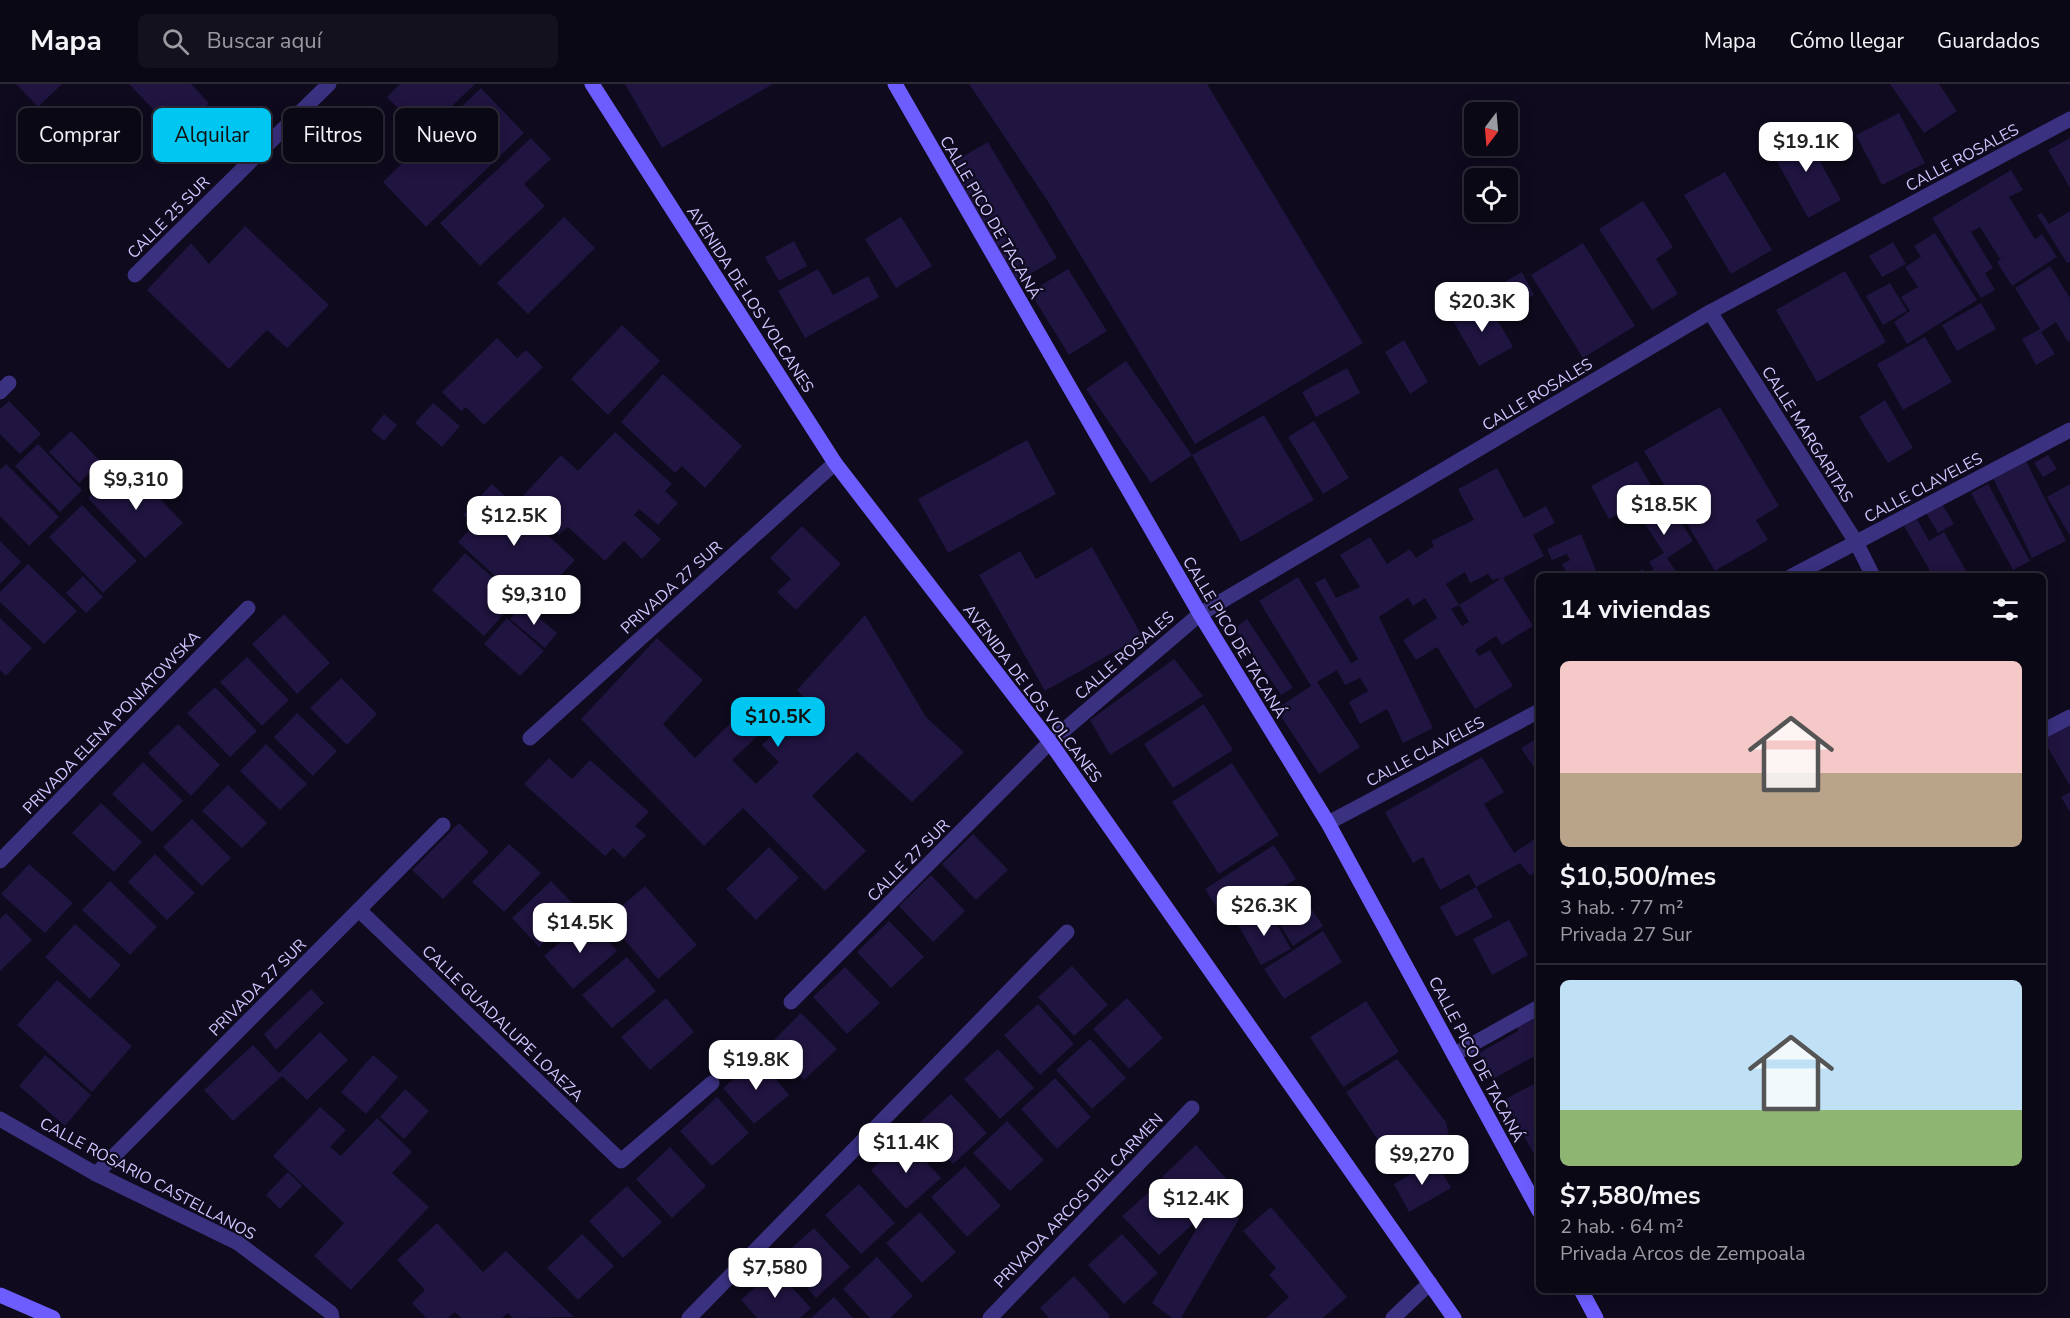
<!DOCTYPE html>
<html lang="es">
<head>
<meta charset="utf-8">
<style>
	body { margin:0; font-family:"Nunito Sans",sans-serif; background:#14111f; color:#f1f3f6; height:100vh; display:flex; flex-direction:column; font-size:22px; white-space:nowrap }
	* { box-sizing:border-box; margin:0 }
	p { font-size:20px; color:#9a9aa1 }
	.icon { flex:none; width:33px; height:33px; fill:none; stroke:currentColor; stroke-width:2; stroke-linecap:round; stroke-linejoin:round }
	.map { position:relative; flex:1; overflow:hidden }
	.drawer { position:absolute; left:1536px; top:489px; width:510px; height:720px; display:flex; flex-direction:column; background:#0b0816; border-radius:9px; box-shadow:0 3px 15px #0003,0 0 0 2px #2b2935 }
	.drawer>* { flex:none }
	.guide { position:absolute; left:18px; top:24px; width:570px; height:54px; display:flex; gap:12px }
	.needle { width:39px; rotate:196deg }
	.fabs { position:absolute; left:1464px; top:18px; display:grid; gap:12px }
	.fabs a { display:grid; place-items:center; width:54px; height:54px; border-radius:9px; background:#0b0816; box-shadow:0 3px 15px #0003,0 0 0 2px #2b2935; font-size:30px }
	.price { position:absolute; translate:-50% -51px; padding:0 14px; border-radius:12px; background:#fff; color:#222; font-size:20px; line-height:39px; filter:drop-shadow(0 2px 3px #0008) }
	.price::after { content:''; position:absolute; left:50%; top:36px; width:18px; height:14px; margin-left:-9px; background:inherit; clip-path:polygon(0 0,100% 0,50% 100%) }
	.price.current { background:#00c7f1; color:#111 }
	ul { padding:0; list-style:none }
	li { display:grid; align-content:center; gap:12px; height:318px; padding:0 24px }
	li+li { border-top:2px solid #2b2935 }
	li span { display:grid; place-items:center; height:186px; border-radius:9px; color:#555 }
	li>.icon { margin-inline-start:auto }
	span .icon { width:108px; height:108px; fill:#fffc; stroke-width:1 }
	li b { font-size:26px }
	h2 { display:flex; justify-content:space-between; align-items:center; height:72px; padding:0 24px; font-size:26px }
	.tag { padding:0 21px; border-radius:9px; background:#0b0816; box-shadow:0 3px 15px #0003,0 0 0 2px #2b2935; font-size:21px; line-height:54px }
	.tag.current { background:#00c7f1; color:#111 }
	header { display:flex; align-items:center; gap:36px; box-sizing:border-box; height:84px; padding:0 30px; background:#0b0816; border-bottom:2px solid #2b2935 }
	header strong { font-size:28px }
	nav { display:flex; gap:33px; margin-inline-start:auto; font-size:21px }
	.search { width:420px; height:54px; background:#14111f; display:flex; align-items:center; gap:15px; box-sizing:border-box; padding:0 21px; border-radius:9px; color:#9a9aa1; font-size:22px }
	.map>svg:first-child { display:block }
</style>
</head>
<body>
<header>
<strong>Mapa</strong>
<div class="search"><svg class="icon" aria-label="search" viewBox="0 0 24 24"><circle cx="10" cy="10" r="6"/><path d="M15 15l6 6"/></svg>Buscar aquí</div>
<nav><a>Mapa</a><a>Cómo llegar</a><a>Guardados</a></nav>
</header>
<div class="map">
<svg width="2070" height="1234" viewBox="0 0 2070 1234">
	<rect width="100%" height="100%" fill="#0f0a1d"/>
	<g fill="#201440" fill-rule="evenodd">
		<polygon points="16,0 62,0 38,23"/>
		<polygon points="129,0 191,0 209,19 177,50"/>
		<polygon points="400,0 475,0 423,50 387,13"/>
		<polygon points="625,0 773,0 662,64"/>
		<polygon points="969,0 1207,0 1363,259 1195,360 1047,116"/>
		<polygon points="1890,0 1939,0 1957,27 1924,49"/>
		<polygon points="481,4 524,49 426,143 383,98"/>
		<polygon points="1899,29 1925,79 1882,101 1856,51"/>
		<polygon points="1799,39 1841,116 1808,134 1773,70 1787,63 1780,50"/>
		<polygon points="531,54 551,75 524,100 545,122 480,182 440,139"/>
		<polygon points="2070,54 2070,104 2048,66"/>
		<polygon points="988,58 1057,174 1017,198 948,81"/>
		<polygon points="2011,86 2023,106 2009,113 2035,155 2042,150 2057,173 2012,202 1997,178 2005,172 2000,175 1980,143 1971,148 1993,184 1985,189 1995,206 1981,214 1932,134"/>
		<polygon points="1725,88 1772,166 1731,190 1684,111"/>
		<polygon points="1643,117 1673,163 1656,175 1678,210 1652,226 1599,145"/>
		<polygon points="2070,127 2070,178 2067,179 2037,131 2042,129 2049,140"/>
		<polygon points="564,133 595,164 528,230 497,199"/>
		<polygon points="901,133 932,182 896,204 865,155"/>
		<polygon points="245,142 329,221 287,264 267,246 229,285 147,206 191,159 209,180"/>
		<polygon points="1935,149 1977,216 1907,260 1894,238 1910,227 1901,213 1918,203 1905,183 1921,173 1914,162"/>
		<polygon points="794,157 807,182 779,197 765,173"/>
		<polygon points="1893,158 1906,180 1882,193 1869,172"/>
		<polygon points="1583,159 1635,242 1583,274 1531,191"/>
		<polygon points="2050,182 2070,214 2070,256 2068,258 2056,238 2041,248 2055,270 2036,281 2022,255 2040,245 2015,204"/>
		<polygon points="818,185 833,211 868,192 879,213 805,254 778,207"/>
		<polygon points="1068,185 1107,247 1069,271 1030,208"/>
		<polygon points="1845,187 1886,258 1817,298 1776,226"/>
		<polygon points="1522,188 1534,211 1512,222 1501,200"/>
		<polygon points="1890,199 1907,227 1883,241 1866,212"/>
		<polygon points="1486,216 1513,263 1479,282 1452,235"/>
		<polygon points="1981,219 1996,245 1957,267 1942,241"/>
		<polygon points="622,241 660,277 608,331 571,295"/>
		<polygon points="1925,253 1952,298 1903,326 1877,280"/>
		<polygon points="497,254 517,274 526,266 543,283 484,341 466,323 461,327 442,308"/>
		<polygon points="1404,256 1428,298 1410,310 1385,268"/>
		<polygon points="1126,277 1192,371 1264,331 1314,416 1241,458 1192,371 1151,399 1086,305"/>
		<polygon points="1347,284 1360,309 1316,333 1302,308"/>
		<polygon points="663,290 742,362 705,404 682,382 675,389 621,338"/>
		<polygon points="1885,316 1913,364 1888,379 1859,333"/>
		<polygon points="9,317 41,350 20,370 0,350 0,325"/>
		<polygon points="433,319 460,342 442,363 415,339"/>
		<polygon points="1720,323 1779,422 1756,436 1768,456 1715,487 1644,367"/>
		<polygon points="384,330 397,341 384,357 371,346"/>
		<polygon points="1314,337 1349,394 1323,410 1288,353"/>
		<polygon points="71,347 101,378 79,399 49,368"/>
		<polygon points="615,348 672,400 665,407 678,419 658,441 639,425 634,431 661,455 642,475 624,457 605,477 568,443 559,451 520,415 561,371 578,387"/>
		<polygon points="1027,356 1056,410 948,469 918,415"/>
		<polygon points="38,360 82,406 60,428 15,382"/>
		<polygon points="2048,371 2057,385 2043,393 2034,379"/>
		<polygon points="1637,377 1656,410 1609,435 1591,402"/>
		<polygon points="2026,377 2066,457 2032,474 1993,394"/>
		<polygon points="126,379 183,439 145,474 88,414"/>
		<polygon points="6,380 59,433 29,462 0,432 0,386"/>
		<path d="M1497,384L1524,434L1546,422L1555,439L1533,451L1544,472L1503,494L1533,542L1502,561L1496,552L1475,566L1479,572L1490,566L1513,602L1475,625L1437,563L1416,576L1403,556L1437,534L1425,514L1413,522L1408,514L1379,533L1433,644L1403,659L1387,625L1360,640L1349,618L1368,607L1360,594L1345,601L1337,586L1317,598L1360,663L1319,690L1276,625L1311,602L1259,517L1298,493L1351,579L1358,575L1315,499L1325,494L1336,514L1360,503L1340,471L1370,453L1387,480L1410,465L1416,474L1434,462L1431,457L1474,436L1458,405ZM1465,488L1470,499L1488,490L1492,496L1502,494L1459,521L1469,538L1462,542L1451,525L1459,521L1446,500Z"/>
		<polygon points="492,400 575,476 530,524 458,458 474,441 463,431"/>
		<polygon points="1988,400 2030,477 2013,486 1971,409"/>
		<polygon points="2070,400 2070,452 2047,413"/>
		<polygon points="1664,412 1693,457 1667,474 1679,492 1632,492 1643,485 1646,490 1654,485 1649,478 1664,469 1638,429"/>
		<polygon points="1941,418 1954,440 1938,449 1925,427"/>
		<polygon points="82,421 137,477 103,509 49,453"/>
		<polygon points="1917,435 1929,457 1944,448 1969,492 1933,492 1904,442"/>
		<polygon points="802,442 841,480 796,526 777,508 791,495 770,474"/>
		<polygon points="1581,450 1597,489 1599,492 1568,492 1562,480 1570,476 1567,470 1552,476 1547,465"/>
		<polygon points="0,457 21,478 0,500"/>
		<polygon points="1092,463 1142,552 1045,607 979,491 1020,467 1036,495"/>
		<polygon points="465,469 517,515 484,552 432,506"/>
		<polygon points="28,480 77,527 44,560 0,518 0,508"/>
		<polygon points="83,492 103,513 86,529 66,509"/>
		<polygon points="522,520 557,549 545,564 510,535"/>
		<polygon points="284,530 330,579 297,610 252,560"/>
		<polygon points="865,531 926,633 964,668 912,718 857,668 812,712 866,767 825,807 743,724 704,762 581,635 657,554 703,596 663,640 695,674 741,629 761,649 732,676 756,700 779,678 762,661 807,617 797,606"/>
		<polygon points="0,534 32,564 6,592 0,586"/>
		<polygon points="507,534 544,567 520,592 484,560"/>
		<polygon points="1247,535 1293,604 1281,611 1235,544"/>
		<polygon points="247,573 289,616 262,642 220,598"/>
		<polygon points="1174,575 1203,612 1110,671 1090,636"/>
		<polygon points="341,594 377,630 347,661 310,624"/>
		<polygon points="215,603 257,647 230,673 187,629"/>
		<polygon points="1204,620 1233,666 1173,704 1144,660"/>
		<polygon points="297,629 337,667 313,692 274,653"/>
		<polygon points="2070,637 2070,702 2043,655 2043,652"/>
		<polygon points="178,640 220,681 191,712 148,669"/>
		<polygon points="1539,653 1539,691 1521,664"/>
		<polygon points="266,660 307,700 280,726 240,687"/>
		<polygon points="1482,673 1504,708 1484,720 1514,769 1539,752 1539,786 1530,792 1520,779 1476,803 1469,790 1440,806 1423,773 1413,779 1385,728"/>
		<polygon points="549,674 572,695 590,676 649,728 635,742 646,751 624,774 613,764 605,772 524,700"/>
		<polygon points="143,678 183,717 152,748 112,710"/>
		<polygon points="1232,679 1279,751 1219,790 1172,718"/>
		<polygon points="228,701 267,739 242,764 202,727"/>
		<polygon points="2070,708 2070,728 2061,713"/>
		<polygon points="101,719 142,758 114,788 72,749"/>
		<polygon points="192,735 231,774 202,802 163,763"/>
		<polygon points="459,739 489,768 443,815 412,786"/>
		<polygon points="973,750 1008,786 976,816 942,780"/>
		<polygon points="509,760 541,789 504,828 472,798"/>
		<polygon points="1274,761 1296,795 1227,840 1205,805"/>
		<polygon points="769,763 799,794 756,836 726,805"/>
		<polygon points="155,770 195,809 167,836 128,798"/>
		<polygon points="29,780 73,819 45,849 1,810"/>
		<polygon points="931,791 965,827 933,858 899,822"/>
		<polygon points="110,797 157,843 130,871 82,826"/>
		<polygon points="551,797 579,826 539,863 512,834"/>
		<polygon points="645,802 697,861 658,895 607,835"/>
		<polygon points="1476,803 1493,833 1456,853 1440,823"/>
		<polygon points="1303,812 1323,842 1293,862 1274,831"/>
		<polygon points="1268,825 1291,865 1261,881 1238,841"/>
		<polygon points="6,829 32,856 0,887 0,835"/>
		<polygon points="588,834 617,867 573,905 544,872"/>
		<polygon points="1509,836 1528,871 1492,891 1473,855"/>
		<polygon points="889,837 924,873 891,904 857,868"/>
		<polygon points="75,840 121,881 90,915 45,873"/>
		<polygon points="1323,847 1342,878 1284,915 1264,885"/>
		<polygon points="627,873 656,907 612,944 582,911"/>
		<polygon points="1072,882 1108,921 1074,952 1038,913"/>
		<polygon points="845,883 880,919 847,950 813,913"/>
		<polygon points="57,896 132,962 92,1008 17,941"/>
		<polygon points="311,905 324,919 276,966 264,950"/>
		<polygon points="666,914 694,948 650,986 621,953"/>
		<polygon points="1127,914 1163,954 1129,985 1093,945"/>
		<polygon points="1366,917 1399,968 1343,1003 1310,953"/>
		<polygon points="1038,920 1074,960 1040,991 1004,951"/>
		<polygon points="801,929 837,965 804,996 770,960"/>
		<polygon points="1539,929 1539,983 1533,973 1493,995 1479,969 1518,947 1517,942"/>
		<polygon points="320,948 348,976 307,1016 282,992 233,1037 204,1006 253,961 279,989"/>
		<polygon points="1090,955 1126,994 1092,1025 1056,986"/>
		<polygon points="998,965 1034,1004 1000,1035 964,995"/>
		<polygon points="45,971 91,1011 65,1042 19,1002"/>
		<polygon points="373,971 398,993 366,1030 341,1008"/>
		<polygon points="759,974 789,1011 754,1040 723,1004"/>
		<polygon points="1397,975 1446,1038 1450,1056 1400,1089 1346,1008"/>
		<polygon points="1055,994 1091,1033 1057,1065 1021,1025"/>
		<polygon points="1539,997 1539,1079 1504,1016"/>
		<polygon points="405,1005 429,1027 404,1055 380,1033"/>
		<polygon points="951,1010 987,1049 953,1080 917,1041"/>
		<polygon points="717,1013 749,1049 712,1082 680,1047"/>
		<polygon points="320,1023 346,1046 330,1063 341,1072 377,1034 412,1068 392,1089 429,1123 351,1206 314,1172 344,1139 273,1072"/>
		<polygon points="1007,1037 1044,1076 1010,1107 973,1069"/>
		<polygon points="905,1055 941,1094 906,1125 871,1086"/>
		<polygon points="1196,1061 1232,1101 1212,1119 1239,1135 1181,1234 1172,1234 1152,1219 1212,1119 1198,1131 1162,1093"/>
		<polygon points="670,1063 706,1102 672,1134 636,1095"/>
		<polygon points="1435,1076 1451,1104 1409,1128 1394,1100"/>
		<polygon points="965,1082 1001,1122 967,1153 931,1113"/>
		<polygon points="288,1088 302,1102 280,1125 266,1111"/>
		<polygon points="859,1100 895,1139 861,1170 825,1131"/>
		<polygon points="1157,1101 1193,1140 1159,1171 1122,1132"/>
		<polygon points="627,1102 662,1138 623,1174 589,1137"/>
		<polygon points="1271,1123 1347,1213 1323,1234 1266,1234 1289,1213 1269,1191 1276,1184 1243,1147"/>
		<polygon points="920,1128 956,1168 922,1199 886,1159"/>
		<polygon points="437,1139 483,1188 506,1167 574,1233 513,1234 508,1229 502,1234 461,1234 455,1228 448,1234 426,1234 412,1219 425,1206 397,1176"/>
		<polygon points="814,1144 850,1183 816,1214 780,1174"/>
		<polygon points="582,1150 614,1182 578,1216 547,1184"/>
		<polygon points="1122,1150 1158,1189 1124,1220 1088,1181"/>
		<polygon points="877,1173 913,1212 890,1234 870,1234 843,1205"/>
		<polygon points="775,1185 811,1224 800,1234 757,1234 741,1216"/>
		<polygon points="1074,1192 1110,1232 1108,1234 1049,1234 1040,1224"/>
		<polygon points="834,1213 853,1234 811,1234"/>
	</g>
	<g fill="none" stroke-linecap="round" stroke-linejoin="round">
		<g stroke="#3a3181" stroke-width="15">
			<polyline points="135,191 329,0"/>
			<polyline points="1710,228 1856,458 1873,492"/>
			<polyline points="0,308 9,299"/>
			<polyline points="1792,492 2070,346"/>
			<polyline points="2043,647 2070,633"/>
			<polyline points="530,654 835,379"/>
			<polyline points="1328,739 1539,627"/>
			<polyline points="0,777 248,524"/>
			<polyline points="359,826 621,1077 712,999"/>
			<polyline points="791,918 1050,658 1200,530 1710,228 2070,35"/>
			<polyline points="1455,970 1539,923"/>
			<polyline points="0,1035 96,1090 238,1159 331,1229 332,1234"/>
			<polyline points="96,1090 443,741"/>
			<polyline points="689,1234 1067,848"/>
			<polyline points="990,1234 1192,1024"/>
			<polyline points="1393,1234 1430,1199"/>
		</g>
		<g stroke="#6d5dff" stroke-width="15">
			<polyline points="592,0 835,379 1050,658 1454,1234"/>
			<polyline points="895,0 1200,530 1328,739 1539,1127"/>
			<polyline points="1581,1206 1596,1234"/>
			<polyline points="0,1211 53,1234"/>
		</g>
	</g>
	<g text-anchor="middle" stroke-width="4.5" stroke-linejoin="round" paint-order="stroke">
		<g font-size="16" fill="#d1c6ff" stroke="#0f0a1d">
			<text transform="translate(1962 73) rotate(-28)" y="6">CALLE ROSALES</text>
			<text transform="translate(168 133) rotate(-45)" y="6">CALLE 25 SUR</text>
			<text transform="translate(991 133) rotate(60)" y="6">CALLE PICO DE TACANÁ</text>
			<text transform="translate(751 215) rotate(57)" y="6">AVENIDA DE LOS VOLCANES</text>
			<text transform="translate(1537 310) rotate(-31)" y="6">CALLE ROSALES</text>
			<text transform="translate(1808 350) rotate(58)" y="6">CALLE MARGARITAS</text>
			<text transform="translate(1923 403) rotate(-28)" y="6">CALLE CLAVELES</text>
			<text transform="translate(671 503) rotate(-42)" y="6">PRIVADA 27 SUR</text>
			<text transform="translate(1235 553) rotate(59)" y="6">CALLE PICO DE TACANÁ</text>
			<text transform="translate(1124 571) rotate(-41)" y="6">CALLE ROSALES</text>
			<text transform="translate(1033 609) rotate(53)" y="6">AVENIDA DE LOS VOLCANES</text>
			<text transform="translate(111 638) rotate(-46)" y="6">PRIVADA ELENA PONIATOWSKA</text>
			<text transform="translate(1425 667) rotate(-28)" y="6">CALLE CLAVELES</text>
			<text transform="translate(908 776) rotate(-45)" y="6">CALLE 27 SUR</text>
			<text transform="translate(257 903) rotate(-45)" y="6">PRIVADA 27 SUR</text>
			<text transform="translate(503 939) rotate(44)" y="6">CALLE GUADALUPE LOAEZA</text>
			<text transform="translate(1477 975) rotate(62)" y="6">CALLE PICO DE TACANÁ</text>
			<text transform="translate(148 1094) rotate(28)" y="6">CALLE ROSARIO CASTELLANOS</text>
			<text transform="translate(1078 1116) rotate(-46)" y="6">PRIVADA ARCOS DEL CARMEN</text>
		</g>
	</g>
</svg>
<div class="fabs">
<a><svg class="needle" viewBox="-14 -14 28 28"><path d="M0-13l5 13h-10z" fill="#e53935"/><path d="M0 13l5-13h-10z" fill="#9a9aa1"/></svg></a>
<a><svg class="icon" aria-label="locate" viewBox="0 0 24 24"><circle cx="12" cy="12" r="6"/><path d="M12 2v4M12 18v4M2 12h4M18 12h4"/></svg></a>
</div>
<b class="price" style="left:1806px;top:89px">$19.1K</b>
<b class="price" style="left:1482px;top:249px">$20.3K</b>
<b class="price" style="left:136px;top:427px">$9,310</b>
<b class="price" style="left:1664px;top:452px">$18.5K</b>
<b class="price" style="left:514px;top:463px">$12.5K</b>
<b class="price" style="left:534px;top:542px">$9,310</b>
<b class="price current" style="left:778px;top:664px">$10.5K</b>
<b class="price" style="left:1264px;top:853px">$26.3K</b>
<b class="price" style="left:580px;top:870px">$14.5K</b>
<b class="price" style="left:756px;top:1007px">$19.8K</b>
<b class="price" style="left:906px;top:1090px">$11.4K</b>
<b class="price" style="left:1422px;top:1102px">$9,270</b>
<b class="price" style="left:1196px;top:1146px">$12.4K</b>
<b class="price" style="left:775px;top:1215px">$7,580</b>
<div class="guide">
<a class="tag">Comprar</a>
<a class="tag current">Alquilar</a>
<a class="tag">Filtros</a>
<a class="tag">Nuevo</a>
</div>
<section class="drawer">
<h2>14 viviendas<svg class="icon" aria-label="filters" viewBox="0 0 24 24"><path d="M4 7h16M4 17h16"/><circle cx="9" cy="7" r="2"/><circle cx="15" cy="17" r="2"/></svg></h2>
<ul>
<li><span style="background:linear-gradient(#f6c9c9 60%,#b9a48a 0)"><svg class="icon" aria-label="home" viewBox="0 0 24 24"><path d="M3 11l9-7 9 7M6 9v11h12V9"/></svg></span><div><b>$10,500/mes</b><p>3 hab. · 77 m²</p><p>Privada 27 Sur</p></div></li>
<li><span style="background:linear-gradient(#bfe0f5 70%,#8fb573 0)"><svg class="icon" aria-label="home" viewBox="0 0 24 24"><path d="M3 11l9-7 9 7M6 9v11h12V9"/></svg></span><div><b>$7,580/mes</b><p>2 hab. · 64 m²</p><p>Privada Arcos de Zempoala</p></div></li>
</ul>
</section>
</div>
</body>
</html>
